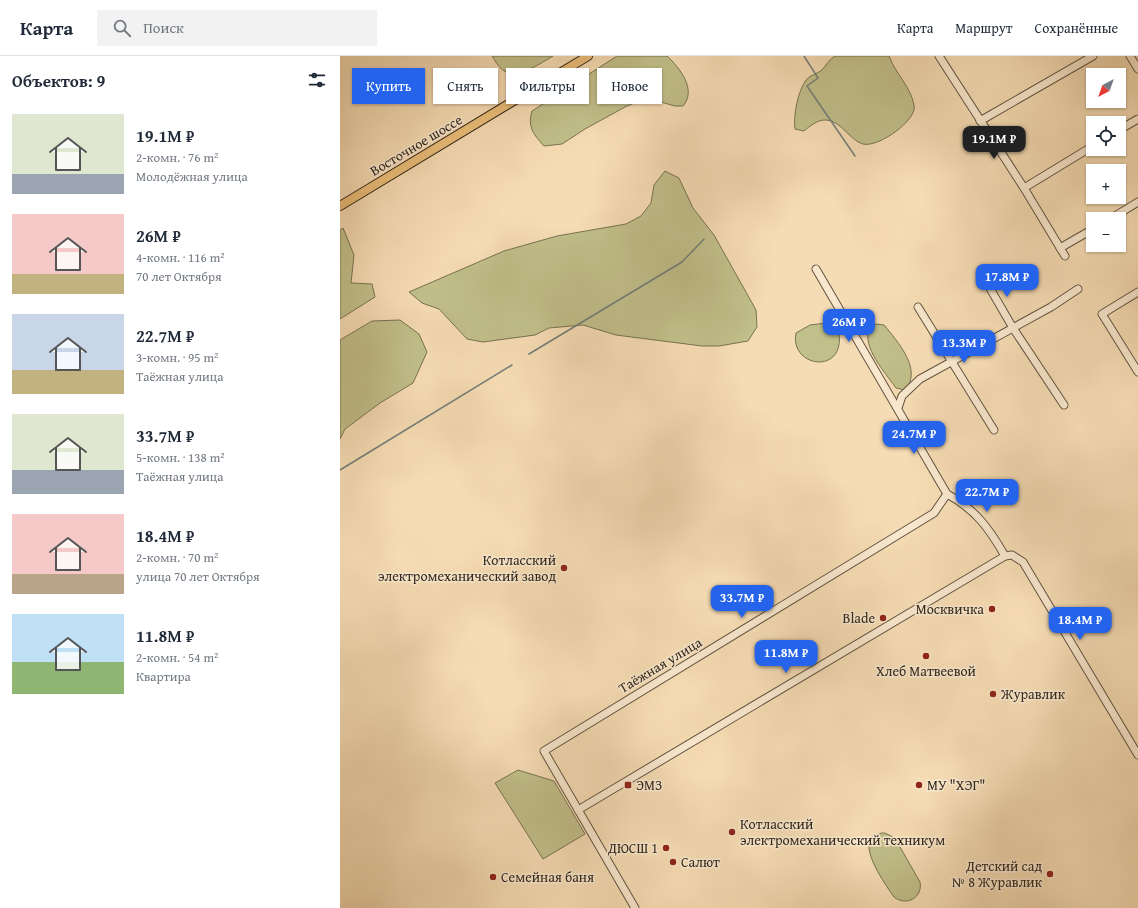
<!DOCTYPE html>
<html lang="ru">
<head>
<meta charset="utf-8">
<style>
	body { margin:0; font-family:"Gentium Book Plus",serif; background:#f2f2f3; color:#1f2937; height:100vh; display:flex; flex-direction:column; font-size:15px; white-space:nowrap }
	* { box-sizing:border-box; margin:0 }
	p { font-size:13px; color:#747a83 }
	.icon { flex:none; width:22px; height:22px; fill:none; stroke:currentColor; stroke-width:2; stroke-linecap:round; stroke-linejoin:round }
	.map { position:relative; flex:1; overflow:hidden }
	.details { display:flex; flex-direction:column; background:#fff; width:340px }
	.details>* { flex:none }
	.hud { position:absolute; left:12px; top:12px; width:380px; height:36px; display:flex; gap:8px }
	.needle { width:26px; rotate:221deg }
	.controls { position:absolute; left:746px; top:12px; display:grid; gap:8px }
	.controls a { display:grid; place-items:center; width:40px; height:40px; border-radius:0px; background:#fff; box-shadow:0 1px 3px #0004; font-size:20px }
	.price { position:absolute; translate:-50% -34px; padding:0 9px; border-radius:8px; background:#2563eb; color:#fff; font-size:13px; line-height:26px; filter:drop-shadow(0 1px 2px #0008) }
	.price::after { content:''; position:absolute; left:50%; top:24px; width:12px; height:9px; margin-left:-6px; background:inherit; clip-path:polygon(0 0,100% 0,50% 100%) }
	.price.active { background:#222; color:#fff }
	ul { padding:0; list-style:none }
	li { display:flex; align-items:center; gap:12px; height:100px; padding:0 12px }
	li span { display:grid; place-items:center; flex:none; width:112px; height:80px; border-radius:0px; color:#555 }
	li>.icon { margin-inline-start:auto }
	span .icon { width:48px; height:48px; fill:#fffc; stroke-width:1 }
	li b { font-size:17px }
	h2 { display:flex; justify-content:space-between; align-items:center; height:48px; padding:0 12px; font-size:17px }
	.pill { padding:0 14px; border-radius:0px; background:#fff; box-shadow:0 1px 3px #0004; font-size:14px; line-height:36px }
	.pill.active { background:#2563eb; color:#fff }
	header { display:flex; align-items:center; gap:24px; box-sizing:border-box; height:56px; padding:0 20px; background:#fff; border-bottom:1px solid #e0e1e3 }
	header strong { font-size:19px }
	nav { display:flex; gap:22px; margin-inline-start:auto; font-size:14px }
	.search { width:280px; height:36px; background:#f2f2f3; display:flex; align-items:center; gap:10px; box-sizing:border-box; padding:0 14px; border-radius:0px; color:#747a83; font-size:15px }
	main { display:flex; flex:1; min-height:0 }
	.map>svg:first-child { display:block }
</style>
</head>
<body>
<header>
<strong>Карта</strong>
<div class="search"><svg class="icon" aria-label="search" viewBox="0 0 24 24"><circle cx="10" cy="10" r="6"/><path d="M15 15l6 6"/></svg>Поиск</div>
<nav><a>Карта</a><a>Маршрут</a><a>Сохранённые</a></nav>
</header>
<main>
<section class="details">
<h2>Объектов: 9<svg class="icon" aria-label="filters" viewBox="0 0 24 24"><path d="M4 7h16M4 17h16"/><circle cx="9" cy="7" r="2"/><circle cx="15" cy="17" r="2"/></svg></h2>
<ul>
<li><span style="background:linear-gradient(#dfe7d0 75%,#9aa5b1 0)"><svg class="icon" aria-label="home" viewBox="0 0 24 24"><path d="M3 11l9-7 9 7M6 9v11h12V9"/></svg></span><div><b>19.1M ₽</b><p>2-комн. · 76 m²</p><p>Молодёжная улица</p></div></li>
<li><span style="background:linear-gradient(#f6c9c9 75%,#c2b280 0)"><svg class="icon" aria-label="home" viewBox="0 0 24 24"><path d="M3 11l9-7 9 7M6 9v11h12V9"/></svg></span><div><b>26M ₽</b><p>4-комн. · 116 m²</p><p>70 лет Октября</p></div></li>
<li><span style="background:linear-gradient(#c9d6e8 70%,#c2b280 0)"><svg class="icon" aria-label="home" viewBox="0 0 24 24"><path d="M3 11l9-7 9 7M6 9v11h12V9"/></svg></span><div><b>22.7M ₽</b><p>3-комн. · 95 m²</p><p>Таёжная улица</p></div></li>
<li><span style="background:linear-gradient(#dfe7d0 70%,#9aa5b1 0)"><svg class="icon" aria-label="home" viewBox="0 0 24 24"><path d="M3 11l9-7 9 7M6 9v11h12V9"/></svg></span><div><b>33.7M ₽</b><p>5-комн. · 138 m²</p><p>Таёжная улица</p></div></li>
<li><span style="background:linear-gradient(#f6c9c9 75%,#b9a48a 0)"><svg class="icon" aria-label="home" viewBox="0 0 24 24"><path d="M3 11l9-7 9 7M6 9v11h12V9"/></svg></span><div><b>18.4M ₽</b><p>2-комн. · 70 m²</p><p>улица 70 лет Октября</p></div></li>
<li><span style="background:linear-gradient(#bfe0f5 60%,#8fb573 0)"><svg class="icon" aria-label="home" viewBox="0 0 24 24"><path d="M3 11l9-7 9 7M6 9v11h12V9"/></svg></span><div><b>11.8M ₽</b><p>2-комн. · 54 m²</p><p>Квартира</p></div></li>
</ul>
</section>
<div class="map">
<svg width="798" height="852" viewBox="0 0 798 852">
	<rect width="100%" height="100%" fill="#f6dcb4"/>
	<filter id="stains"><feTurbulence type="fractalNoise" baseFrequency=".005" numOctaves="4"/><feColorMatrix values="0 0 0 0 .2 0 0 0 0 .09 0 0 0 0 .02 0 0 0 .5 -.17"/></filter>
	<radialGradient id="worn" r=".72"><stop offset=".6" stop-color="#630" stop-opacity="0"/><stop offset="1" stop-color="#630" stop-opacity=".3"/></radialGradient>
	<g fill="#c1bf8a" stroke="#787252">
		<path d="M152,0H213C201,7 181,21 167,16C160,14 156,6 152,0Z"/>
		<path d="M277,0H327C340,12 357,34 343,50H335L310,43L301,44L285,51L245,73L222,88L204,90C194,79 187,71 192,55Z"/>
		<path d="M495,0H549C555,17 571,31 574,49C578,64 538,92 523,88C509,84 501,64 485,64C477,64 470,70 464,75L455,73C453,60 458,35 466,24C470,19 477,18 482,14C486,9 489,4 495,0Z"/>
		<polygon points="325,115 339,122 353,152 374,179 416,254 417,271 408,285 379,290 362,290 276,279 243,269 209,272 195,279 143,286 127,283 99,253 82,247 69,236 164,195 217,180 286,168 301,160 311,147 314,129"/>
		<polygon points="3,172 14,199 11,227 32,228 35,241 0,263 0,174"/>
		<polygon points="60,264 79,278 87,296 73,327 40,347 5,373 0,383 0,284 32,265"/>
		<path d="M487,267L499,277C505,320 449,311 456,277L470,269Z"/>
		<path d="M536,268L544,269C558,286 583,314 565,334L556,332C545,316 522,292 529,272Z"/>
		<polygon points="178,714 214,725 245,778 203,803 155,727"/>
		<path d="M545,777L551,780L556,784L580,826C583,841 567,851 554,841C545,828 508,777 545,777Z"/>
	</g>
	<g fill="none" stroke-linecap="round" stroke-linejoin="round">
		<g stroke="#737e79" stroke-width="1.5">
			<polyline points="464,0 478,22 467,30 515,100"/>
			<polyline points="189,298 342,206 364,183"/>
			<polyline points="0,414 172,309"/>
		</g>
		<defs>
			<g id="minor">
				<polyline points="599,0 684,132 725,200"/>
				<polyline points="790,0 798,13"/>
				<polyline points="640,65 753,0"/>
				<polyline points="779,74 798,63"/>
				<polyline points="684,132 753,90"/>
				<polyline points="770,163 798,146"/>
				<polyline points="720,192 753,173"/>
				<path d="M476,213L607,438C635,453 649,472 665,500"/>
				<polyline points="644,222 673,272 724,349"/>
				<polyline points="798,236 762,258 798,316"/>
				<polyline points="578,251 654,374"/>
				<polyline points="558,352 562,340 580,323 711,251 738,233"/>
				<polyline points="238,754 665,500 672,499 683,506 798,699"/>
				<polyline points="295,852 204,695 594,457 607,438"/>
			</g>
			<polyline id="major" points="0,150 248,0"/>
		</defs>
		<use href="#minor" stroke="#615441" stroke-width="9"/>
		<use href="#major" stroke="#2f261b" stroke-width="10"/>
		<use href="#minor" stroke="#f9e8ce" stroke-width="7"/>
		<use href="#major" stroke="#ebbe7a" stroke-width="8"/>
	</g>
	<g fill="#8f2418" stroke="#f9e8ce" stroke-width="1.5">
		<circle cx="224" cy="512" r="4"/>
		<circle cx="652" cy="553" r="4"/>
		<circle cx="543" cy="562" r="4"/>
		<circle cx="586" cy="600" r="4"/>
		<circle cx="653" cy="638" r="4"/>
		<rect x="284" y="725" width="8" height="8" rx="2"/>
		<circle cx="579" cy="729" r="4"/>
		<circle cx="392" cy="776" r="4"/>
		<circle cx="326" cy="792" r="4"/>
		<circle cx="333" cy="806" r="4"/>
		<circle cx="710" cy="818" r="4"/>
		<circle cx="153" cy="821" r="4"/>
	</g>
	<g text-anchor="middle" stroke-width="3" stroke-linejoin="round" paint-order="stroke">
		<g font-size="14" fill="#2f261b" stroke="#f9e8ce">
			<text transform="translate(76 89) rotate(-31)" y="5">Восточное шоссе</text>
			<text transform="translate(320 609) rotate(-31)" y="5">Таёжная улица</text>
		</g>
		<g font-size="14" fill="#2f261b" stroke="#f9e8ce" text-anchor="start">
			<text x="216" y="509" text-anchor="end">Котласский<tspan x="216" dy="16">электромеханический завод</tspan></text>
			<text x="644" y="558" text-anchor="end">Москвичка</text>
			<text x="535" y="567" text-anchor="end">Blade</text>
			<text x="586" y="620" text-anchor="middle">Хлеб Матвеевой</text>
			<text x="661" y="643">Журавлик</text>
			<text x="296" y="734">ЭМЗ</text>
			<text x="587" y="734">МУ "ХЭГ"</text>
			<text x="400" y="773">Котласский<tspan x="400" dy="16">электромеханический техникум</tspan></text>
			<text x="318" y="797" text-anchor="end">ДЮСШ 1</text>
			<text x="341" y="811">Салют</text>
			<text x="702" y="815" text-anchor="end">Детский сад<tspan x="702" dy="16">№ 8 Журавлик</tspan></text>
			<text x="161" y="826">Семейная баня</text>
		</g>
	</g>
	<rect width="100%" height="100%" filter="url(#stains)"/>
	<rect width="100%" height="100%" fill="url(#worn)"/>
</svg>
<div class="controls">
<a><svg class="needle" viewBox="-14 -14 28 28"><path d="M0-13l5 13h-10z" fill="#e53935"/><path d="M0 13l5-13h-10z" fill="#747a83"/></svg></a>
<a><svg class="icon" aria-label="locate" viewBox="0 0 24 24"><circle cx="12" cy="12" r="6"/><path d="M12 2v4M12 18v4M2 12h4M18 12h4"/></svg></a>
<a>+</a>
<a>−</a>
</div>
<b class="price active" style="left:654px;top:104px">19.1M ₽</b>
<b class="price" style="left:667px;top:242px">17.8M ₽</b>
<b class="price" style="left:509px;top:287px">26M ₽</b>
<b class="price" style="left:624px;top:308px">13.3M ₽</b>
<b class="price" style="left:574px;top:399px">24.7M ₽</b>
<b class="price" style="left:647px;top:457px">22.7M ₽</b>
<b class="price" style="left:402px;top:563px">33.7M ₽</b>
<b class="price" style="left:740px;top:585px">18.4M ₽</b>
<b class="price" style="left:446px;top:618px">11.8M ₽</b>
<div class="hud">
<a class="pill active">Купить</a>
<a class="pill">Снять</a>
<a class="pill">Фильтры</a>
<a class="pill">Новое</a>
</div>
</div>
</main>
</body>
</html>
